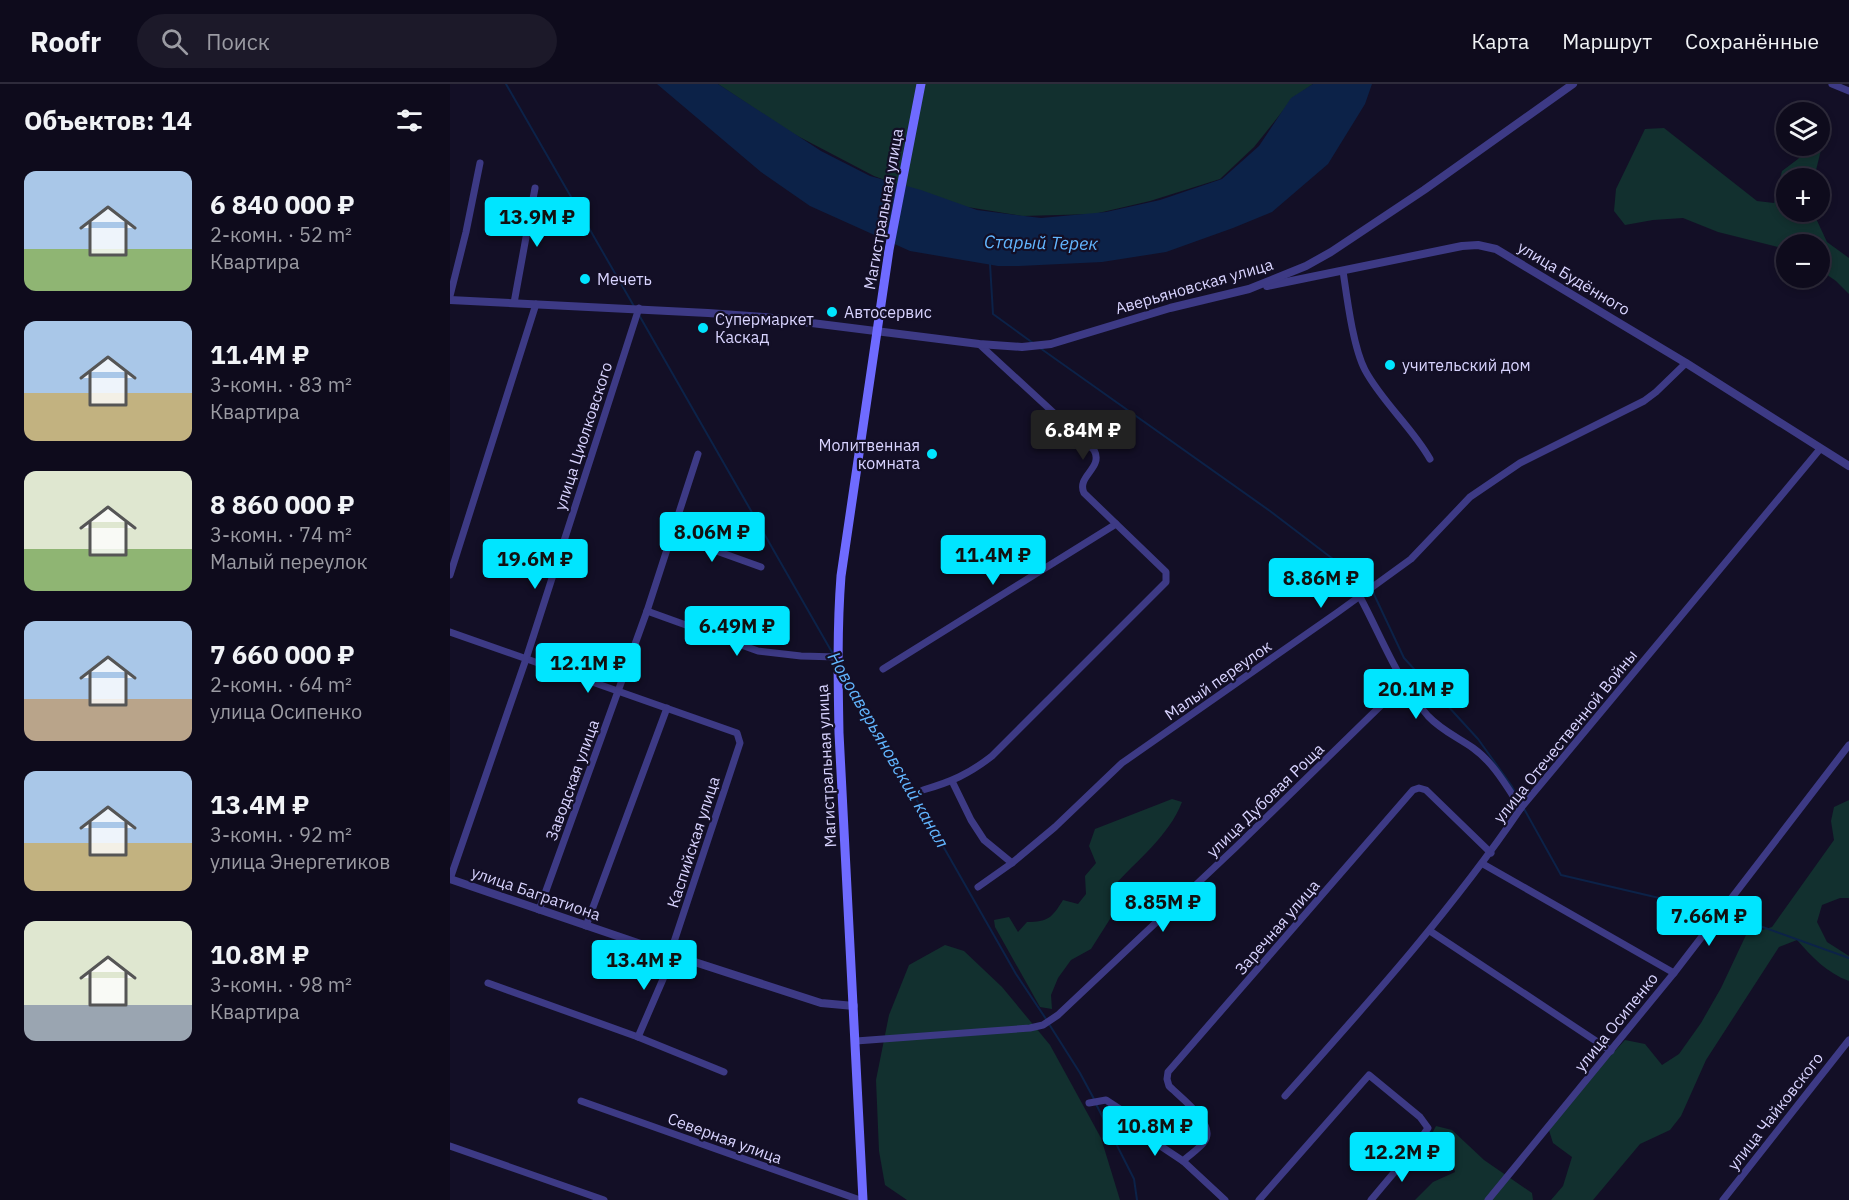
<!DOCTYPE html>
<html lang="ru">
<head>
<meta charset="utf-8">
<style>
	body { margin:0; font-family:"IBM Plex Sans",sans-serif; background:#1c1929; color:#f1f3f6; height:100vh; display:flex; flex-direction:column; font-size:22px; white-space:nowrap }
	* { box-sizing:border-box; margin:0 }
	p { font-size:20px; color:#9b9ba3 }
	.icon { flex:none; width:33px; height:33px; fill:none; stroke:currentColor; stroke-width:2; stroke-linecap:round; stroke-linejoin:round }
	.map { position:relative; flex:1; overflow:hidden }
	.panel { display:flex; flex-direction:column; background:#0e0b1c; width:450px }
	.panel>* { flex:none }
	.controls { position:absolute; left:1326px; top:18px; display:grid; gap:12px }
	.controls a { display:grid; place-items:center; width:54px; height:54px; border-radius:50%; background:#0e0b1c; box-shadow:0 3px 9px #0003,0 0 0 2px #2e2b3b; font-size:30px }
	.price { position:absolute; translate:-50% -51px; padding:0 14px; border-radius:6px; background:#00e5ff; color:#111; font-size:20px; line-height:39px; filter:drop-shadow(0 2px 3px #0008) }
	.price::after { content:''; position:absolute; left:50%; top:36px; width:18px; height:14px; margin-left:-9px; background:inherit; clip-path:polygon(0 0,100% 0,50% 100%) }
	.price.on { background:#222; color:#fff }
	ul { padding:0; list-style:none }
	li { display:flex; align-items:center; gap:18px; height:150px; padding:0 24px }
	li span { display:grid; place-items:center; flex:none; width:168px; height:120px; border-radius:12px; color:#555 }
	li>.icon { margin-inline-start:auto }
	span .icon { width:72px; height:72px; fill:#fffc; stroke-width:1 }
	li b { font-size:26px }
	h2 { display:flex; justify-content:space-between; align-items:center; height:72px; padding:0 24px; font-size:26px }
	header { display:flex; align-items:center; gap:36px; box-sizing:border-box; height:84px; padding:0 30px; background:#0e0b1c; border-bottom:2px solid #2e2b3b }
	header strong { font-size:28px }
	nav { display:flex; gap:33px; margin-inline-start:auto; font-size:21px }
	.search { width:420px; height:54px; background:#1c1929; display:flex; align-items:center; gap:15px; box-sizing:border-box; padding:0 21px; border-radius:33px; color:#9b9ba3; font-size:22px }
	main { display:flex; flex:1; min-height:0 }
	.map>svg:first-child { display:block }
</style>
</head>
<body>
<header>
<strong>Roofr</strong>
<div class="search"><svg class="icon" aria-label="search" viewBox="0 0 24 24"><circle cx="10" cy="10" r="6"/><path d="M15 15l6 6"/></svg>Поиск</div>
<nav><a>Карта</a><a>Маршрут</a><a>Сохранённые</a></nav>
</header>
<main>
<section class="panel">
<h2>Объектов: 14<svg class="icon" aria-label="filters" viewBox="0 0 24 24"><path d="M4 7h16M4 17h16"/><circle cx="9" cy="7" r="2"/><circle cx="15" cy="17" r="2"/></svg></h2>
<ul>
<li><span style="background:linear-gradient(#a9c7e8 65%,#8fb573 0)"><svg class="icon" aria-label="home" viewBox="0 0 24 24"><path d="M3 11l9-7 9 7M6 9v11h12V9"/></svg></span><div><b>6 840 000 ₽</b><p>2-комн. · 52 m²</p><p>Квартира</p></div></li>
<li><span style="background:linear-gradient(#a9c7e8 60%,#c2b280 0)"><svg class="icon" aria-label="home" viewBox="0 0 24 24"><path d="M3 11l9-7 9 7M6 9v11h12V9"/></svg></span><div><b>11.4M ₽</b><p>3-комн. · 83 m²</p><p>Квартира</p></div></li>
<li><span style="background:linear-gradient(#dfe7d0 65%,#8fb573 0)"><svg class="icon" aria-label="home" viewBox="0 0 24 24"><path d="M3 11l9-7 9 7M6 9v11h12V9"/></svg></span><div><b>8 860 000 ₽</b><p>3-комн. · 74 m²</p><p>Малый переулок</p></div></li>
<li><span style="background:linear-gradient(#a9c7e8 65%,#b9a48a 0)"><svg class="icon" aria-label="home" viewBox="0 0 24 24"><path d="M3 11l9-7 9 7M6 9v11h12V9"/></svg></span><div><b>7 660 000 ₽</b><p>2-комн. · 64 m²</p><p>улица Осипенко</p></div></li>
<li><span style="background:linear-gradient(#a9c7e8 60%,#c2b280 0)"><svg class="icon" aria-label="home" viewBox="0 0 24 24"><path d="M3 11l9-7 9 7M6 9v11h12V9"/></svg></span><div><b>13.4M ₽</b><p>3-комн. · 92 m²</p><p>улица Энергетиков</p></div></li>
<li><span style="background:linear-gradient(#dfe7d0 70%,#9aa5b1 0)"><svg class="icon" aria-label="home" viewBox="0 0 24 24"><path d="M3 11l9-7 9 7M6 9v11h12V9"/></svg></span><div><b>10.8M ₽</b><p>3-комн. · 98 m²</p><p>Квартира</p></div></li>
</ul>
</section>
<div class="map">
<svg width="1399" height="1116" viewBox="0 0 1399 1116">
	<rect width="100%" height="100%" fill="#130f26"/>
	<g fill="#12302f">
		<polygon points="268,0 863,0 843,14 804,63 770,95 700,117 644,130 572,132 499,120 424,92 340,48"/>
		<polygon points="1214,44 1307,117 1324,119 1332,87 1348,75 1358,62 1370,62 1370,56 1373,58 1364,94 1336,94 1336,128 1363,128 1377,158 1399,174 1399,210 1386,197 1370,186 1370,160 1336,160 1336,165 1268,148 1233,134 1203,136 1175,141 1164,127 1166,105 1195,45"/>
		<path d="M722,715L732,718C719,752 687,776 663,803L667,816L660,835L641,865L621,876L608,894L601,911L602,925L590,923L545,843L544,836L559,833L568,848L577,838C598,838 602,834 613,816L628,820L636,810L635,792L646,779L639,762L645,745Z"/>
		<path d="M1399,716V814H1390L1372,821L1367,838L1377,858L1399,872V897C1377,889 1362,873 1347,856L1329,863L1256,976L1231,1032L1220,1046L1190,1060L1143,1116H1101L1113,1102L1122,1073L1103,1059L1097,1040L1175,956L1195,960L1212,981L1229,970L1251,939L1271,904L1296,851L1322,843L1384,756L1381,737L1384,723Z"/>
		<polygon points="495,861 514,867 552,903 600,961 651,1054 670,1116 457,1116 435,1101 429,1067 426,996 439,931 459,881"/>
		<polygon points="986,1042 1002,1046 1034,1076 1082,1109 1083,1116 965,1116 983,1098 1005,1088 1001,1074 978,1057"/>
	</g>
	<polygon fill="#0c2248" points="207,0 268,0 371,67 420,92 471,106 527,126 591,134 656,128 710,116 772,95 809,62 841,14 863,0 922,0 915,20 878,80 822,128 783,144 716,168 652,178 569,182 548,182 460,167 360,122 311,88"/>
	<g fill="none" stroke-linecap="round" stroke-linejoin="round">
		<g stroke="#0c2248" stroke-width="2">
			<polyline points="56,0 185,224"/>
			<polyline points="540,180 543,230 583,259"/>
			<polyline points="189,231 383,570"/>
			<polyline points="590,264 820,427 921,504 954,574 1028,655 1061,701 1069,715"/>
			<polyline points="392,585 566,890 596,935"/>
			<polyline points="1073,723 1111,791 1252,824 1266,830"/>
			<polyline points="1271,832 1307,841 1399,874"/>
			<polyline points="599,940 630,989 644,1015"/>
			<polyline points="646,1020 684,1095 687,1116"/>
		</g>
		<g stroke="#3d3a85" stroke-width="7">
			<polyline points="1382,0 1399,7"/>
			<path d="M893,187C897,214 903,263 915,286C932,318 962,343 980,375"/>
			<polyline points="0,212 16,148 30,79"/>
			<polyline points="64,219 85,104"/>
			<polyline points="222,451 311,483"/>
			<polyline points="0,491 86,220"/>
			<path d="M910,513C931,552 948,598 978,632C991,646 1007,653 1023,664C1044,679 1057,703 1071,724"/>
			<polyline points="197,527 308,567 351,572 387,573"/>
			<polyline points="0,548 287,649 290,659 220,870"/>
			<polyline points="433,585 666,440"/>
			<polyline points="502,697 521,736 534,756 562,779"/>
			<path d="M473,706C501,698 519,690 542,672L716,498V488L634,409C626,392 654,384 644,366L529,260"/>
			<polyline points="1033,780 1224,889"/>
			<polyline points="0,795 76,575 189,224"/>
			<polyline points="528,803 562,779 605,743 672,679 888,528 961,475 1020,413 1070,379 1194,317 1206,308 1236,279"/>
			<polyline points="89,826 197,527 248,370"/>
			<polyline points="136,842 217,624"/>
			<polyline points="980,847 1161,967"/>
			<polyline points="38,899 188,953 274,988"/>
			<polyline points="188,953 223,872"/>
			<polyline points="406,957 580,944 593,941 608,931 786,763 954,599"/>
			<path d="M835,1012C918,919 1001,827 1071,724L1370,365"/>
			<polyline points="131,1017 410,1116"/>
			<polyline points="639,1019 656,1016 688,1037 712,1063 733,1077 775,1116"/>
			<polyline points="0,1062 154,1116"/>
			<path d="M733,1077C739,1071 749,1065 754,1058C768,1041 730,1013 719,1002L717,995L718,988L963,706L969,704L976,706L1041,769"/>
			<polyline points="809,1116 919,991 970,1033 978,1044 963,1066 921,1116"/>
			<polyline points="1038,1116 1224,889 1399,661"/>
			<polyline points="1273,1116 1399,956"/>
		</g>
		<g stroke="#3d3a85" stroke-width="8">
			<polyline points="817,202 1012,162 1028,161 1046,165 1236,279 1399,382"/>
			<polyline points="0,216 258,229 314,233 529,260 572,263 601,260 720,224 799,205 856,182 881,168 974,106 1123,0"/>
			<polyline points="0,795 220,870 371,919 404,922"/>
		</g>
		<path stroke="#6f6bff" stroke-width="9" d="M413,1116L389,649C388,596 387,544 391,492L439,166L471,0"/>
	</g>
	<g fill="#00e5ff" stroke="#130f26" stroke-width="2">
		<circle cx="135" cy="195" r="6"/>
		<circle cx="382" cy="228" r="6"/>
		<circle cx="253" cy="244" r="6"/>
		<circle cx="940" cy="281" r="6"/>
		<circle cx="482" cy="370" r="6"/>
	</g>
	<g text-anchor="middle" stroke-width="4.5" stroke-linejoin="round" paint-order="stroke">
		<g font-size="16" fill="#d9d4ff" stroke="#130f26">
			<text transform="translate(433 125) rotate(-80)" y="6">Магистральная улица</text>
			<text transform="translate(1124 194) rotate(31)" y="6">улица Будённого</text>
			<text transform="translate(744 202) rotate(-16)" y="6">Аверьяновская улица</text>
			<text transform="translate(133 352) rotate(-72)" y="6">улица Циолковского</text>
			<text transform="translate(768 596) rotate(-35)" y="6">Малый переулок</text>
			<text transform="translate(1115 652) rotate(-51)" y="6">улица Отечественной Войны</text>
			<text transform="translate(376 682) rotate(-93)" y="6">Магистральная улица</text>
			<text transform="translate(122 696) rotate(-70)" y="6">Заводская улица</text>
			<text transform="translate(815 716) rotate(-44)" y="6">улица Дубовая Роща</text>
			<text transform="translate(243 758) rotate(-72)" y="6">Каспийская улица</text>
			<text transform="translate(86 809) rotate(19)" y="6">улица Багратиона</text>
			<text transform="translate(827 843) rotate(-49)" y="6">Заречная улица</text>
			<text transform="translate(1166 938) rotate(-51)" y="6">улица Осипенко</text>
			<text transform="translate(1325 1027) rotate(-52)" y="6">улица Чайковского</text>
			<text transform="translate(275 1054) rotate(20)" y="6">Северная улица</text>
		</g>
		<g font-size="16" fill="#d9d4ff" stroke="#130f26" text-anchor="start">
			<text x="147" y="201">Мечеть</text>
			<text x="394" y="234">Автосервис</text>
			<text x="265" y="241">Супермаркет<tspan x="265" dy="18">Каскад</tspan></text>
			<text x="952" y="287">учительский дом</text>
			<text x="470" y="367" text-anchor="end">Молитвенная<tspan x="470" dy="18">комната</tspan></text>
		</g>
		<g font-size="18" font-style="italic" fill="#62b6ff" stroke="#130f26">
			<text transform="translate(591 159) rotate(1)" y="6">Старый Терек</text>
			<text transform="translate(438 666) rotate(60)" y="6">Новоаверьяновский канал</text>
		</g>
	</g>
</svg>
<div class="controls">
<a><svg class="icon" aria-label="layers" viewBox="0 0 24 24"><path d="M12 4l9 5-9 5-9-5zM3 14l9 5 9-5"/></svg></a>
<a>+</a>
<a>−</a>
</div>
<b class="price" style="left:87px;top:164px">13.9M ₽</b>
<b class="price on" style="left:633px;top:377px">6.84M ₽</b>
<b class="price" style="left:262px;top:479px">8.06M ₽</b>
<b class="price" style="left:543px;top:502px">11.4M ₽</b>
<b class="price" style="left:85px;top:506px">19.6M ₽</b>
<b class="price" style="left:871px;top:525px">8.86M ₽</b>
<b class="price" style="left:287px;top:573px">6.49M ₽</b>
<b class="price" style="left:138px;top:610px">12.1M ₽</b>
<b class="price" style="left:966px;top:636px">20.1M ₽</b>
<b class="price" style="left:713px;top:849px">8.85M ₽</b>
<b class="price" style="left:1259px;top:863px">7.66M ₽</b>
<b class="price" style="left:194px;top:907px">13.4M ₽</b>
<b class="price" style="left:705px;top:1073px">10.8M ₽</b>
<b class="price" style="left:952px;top:1099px">12.2M ₽</b>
</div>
</main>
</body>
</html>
